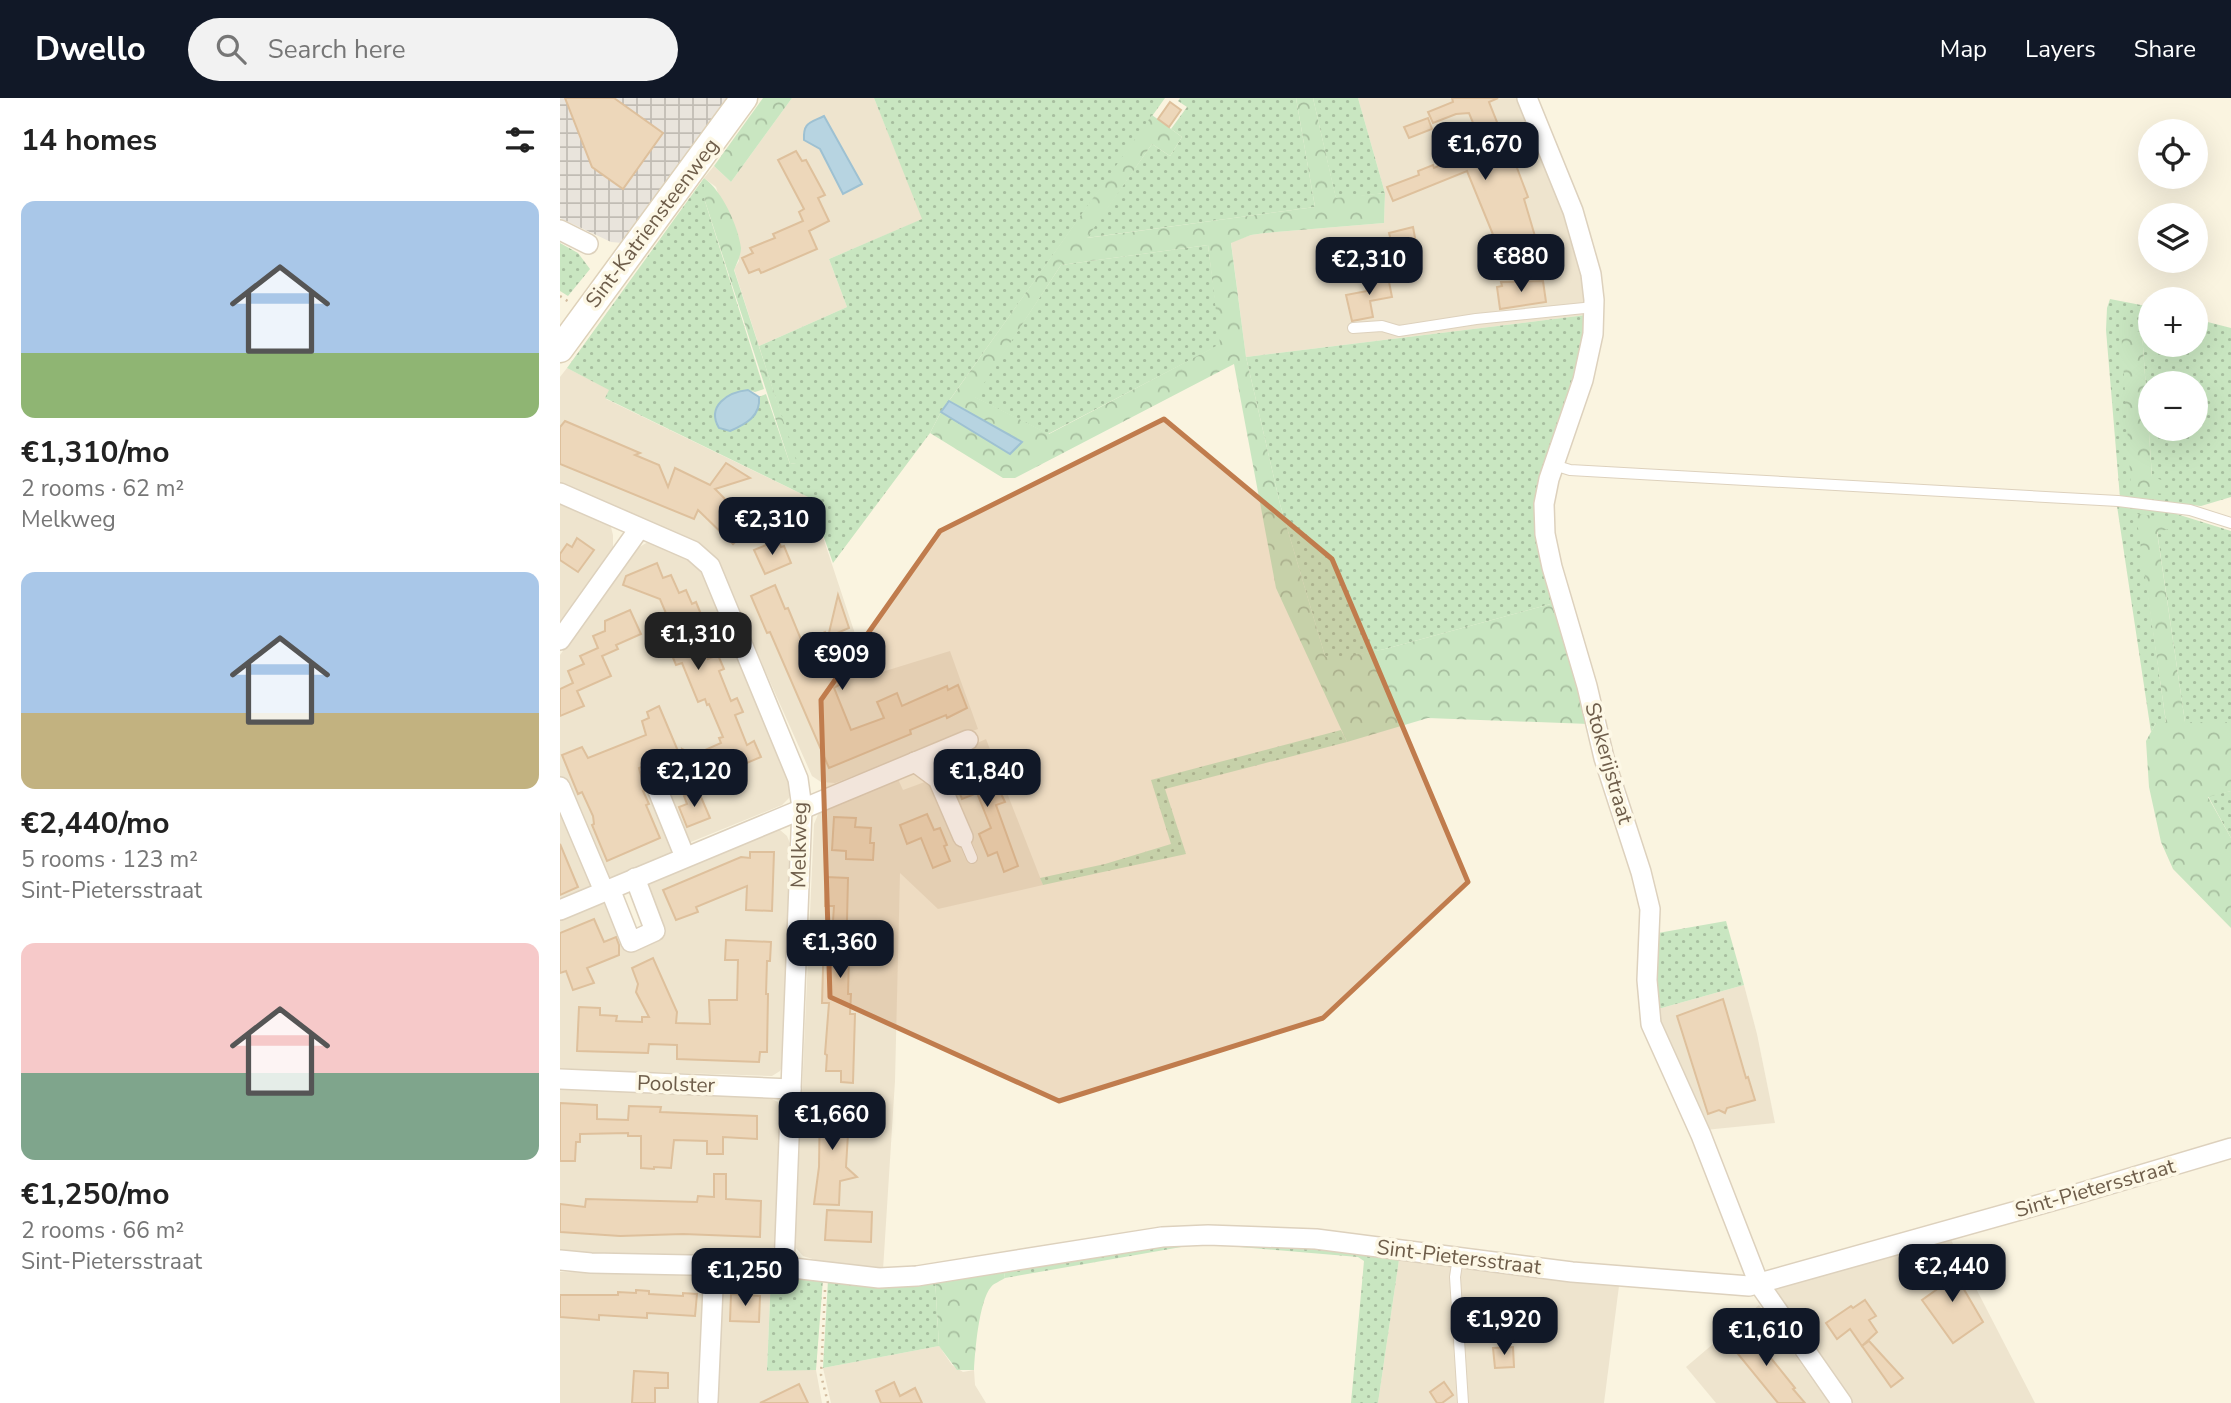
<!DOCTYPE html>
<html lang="en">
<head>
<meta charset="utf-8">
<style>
	body { margin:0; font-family:"Nunito Sans",sans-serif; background:#f2f2f2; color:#222; height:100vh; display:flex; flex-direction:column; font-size:26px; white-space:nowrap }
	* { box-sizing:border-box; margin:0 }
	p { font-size:23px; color:#767676 }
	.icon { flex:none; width:38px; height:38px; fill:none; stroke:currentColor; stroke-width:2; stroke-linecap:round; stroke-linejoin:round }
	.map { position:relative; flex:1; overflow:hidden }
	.sheet { display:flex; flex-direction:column; background:#fff; width:560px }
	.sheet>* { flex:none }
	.buttons { position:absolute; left:1578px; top:21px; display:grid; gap:14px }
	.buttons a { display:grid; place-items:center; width:70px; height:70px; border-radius:50%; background:#fff; box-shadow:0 7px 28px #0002; font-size:35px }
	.price { position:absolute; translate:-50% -60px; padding:0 16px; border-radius:14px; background:#111827; color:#fff; font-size:23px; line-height:46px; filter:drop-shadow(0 2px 4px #0008) }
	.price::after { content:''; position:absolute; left:50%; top:42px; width:21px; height:16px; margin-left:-10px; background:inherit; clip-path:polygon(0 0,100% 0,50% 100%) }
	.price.on { background:#222; color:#fff }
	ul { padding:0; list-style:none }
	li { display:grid; align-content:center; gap:14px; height:371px; padding:0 21px }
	li span { display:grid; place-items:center; height:217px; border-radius:14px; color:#555 }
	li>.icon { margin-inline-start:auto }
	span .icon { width:126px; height:126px; fill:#fffc; stroke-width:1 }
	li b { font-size:30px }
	h2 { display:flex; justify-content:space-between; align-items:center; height:84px; padding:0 21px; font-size:30px }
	header { display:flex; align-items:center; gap:42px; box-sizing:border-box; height:98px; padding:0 35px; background:#111827; color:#fff }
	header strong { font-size:33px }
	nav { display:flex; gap:38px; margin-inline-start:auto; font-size:24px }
	.search { width:490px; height:63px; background:#f2f2f2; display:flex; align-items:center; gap:18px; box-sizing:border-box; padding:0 24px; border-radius:38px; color:#767676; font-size:26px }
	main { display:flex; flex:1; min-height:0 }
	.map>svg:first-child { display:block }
</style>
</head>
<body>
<header>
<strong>Dwello</strong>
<div class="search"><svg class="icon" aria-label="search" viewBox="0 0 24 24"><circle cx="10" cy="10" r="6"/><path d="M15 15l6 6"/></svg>Search here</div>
<nav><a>Map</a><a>Layers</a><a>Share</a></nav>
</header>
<main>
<section class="sheet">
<h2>14 homes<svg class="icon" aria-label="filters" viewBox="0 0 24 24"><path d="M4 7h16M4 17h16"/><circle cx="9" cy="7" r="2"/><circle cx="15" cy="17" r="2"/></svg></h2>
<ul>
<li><span style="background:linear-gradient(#a9c7e8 70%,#8fb573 0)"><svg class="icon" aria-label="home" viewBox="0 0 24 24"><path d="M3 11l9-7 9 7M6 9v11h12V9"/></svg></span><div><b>€1,310/mo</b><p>2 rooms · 62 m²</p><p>Melkweg</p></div></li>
<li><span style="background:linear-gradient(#a9c7e8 65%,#c2b280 0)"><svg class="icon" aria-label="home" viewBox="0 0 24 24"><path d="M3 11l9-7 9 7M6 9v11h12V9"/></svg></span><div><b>€2,440/mo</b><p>5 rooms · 123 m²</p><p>Sint-Pietersstraat</p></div></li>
<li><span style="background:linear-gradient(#f6c9c9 60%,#7fa58c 0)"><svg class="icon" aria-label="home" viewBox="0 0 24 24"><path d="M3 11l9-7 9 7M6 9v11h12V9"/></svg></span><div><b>€1,250/mo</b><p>2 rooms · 66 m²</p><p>Sint-Pietersstraat</p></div></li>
</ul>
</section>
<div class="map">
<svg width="1671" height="1305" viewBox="0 0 1671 1305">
	<defs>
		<pattern id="industrial-grid" width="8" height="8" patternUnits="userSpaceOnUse" patternTransform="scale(1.75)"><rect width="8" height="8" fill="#e9e4dc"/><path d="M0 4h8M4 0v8" fill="none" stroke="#c1bcb4"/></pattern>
		<pattern id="green-dots" width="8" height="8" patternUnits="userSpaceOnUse" patternTransform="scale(1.75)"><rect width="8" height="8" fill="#c9e6c1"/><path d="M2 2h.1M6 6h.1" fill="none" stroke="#a7be9f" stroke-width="1.8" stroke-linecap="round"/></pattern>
		<pattern id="forest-crowns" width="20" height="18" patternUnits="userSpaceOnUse" patternTransform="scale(1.75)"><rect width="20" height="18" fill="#c9e6c1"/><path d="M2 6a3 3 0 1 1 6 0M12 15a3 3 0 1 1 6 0" fill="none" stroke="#a7be9f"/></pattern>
	</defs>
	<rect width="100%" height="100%" fill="#faf4e0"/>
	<g fill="#eee4ce">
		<polygon points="232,0 314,0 363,121 269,161 287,209 199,248 174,171 179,163 156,89 144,80 154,68 171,84"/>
		<polygon points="798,0 956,0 1006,112 1022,178 1026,217 686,259 671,144 691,137 705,135 824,125 825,95"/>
		<polygon points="7,270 50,292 46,301 250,400 309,578 390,553 418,631 275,685 261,684 252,678 155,460 141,446 0,385 0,279"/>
		<polygon points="0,405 45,424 51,429 53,437 53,451 0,527"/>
		<polygon points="88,444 134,462 143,473 231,686 231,693 229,700 222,707 126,746 118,752 44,783 0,680 0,557 74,452"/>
		<polygon points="426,641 483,787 378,811 340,775 335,983 323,1172 268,1166 243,1158 235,1149 254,726 259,714 337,679 343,692 381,678 376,664"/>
		<polygon points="0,699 38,793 0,809"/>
		<polygon points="213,731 220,732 227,738 231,748 223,966 220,973 212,978 0,971 0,818 43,800 67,852 101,838 86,796 88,787 94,778"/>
		<polygon points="1184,887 1197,936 1215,1025 1145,1032 1105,943 1098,911"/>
		<polygon points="0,990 208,999 218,1004 221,1010 218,1140 214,1149 208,1155 197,1158 45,1158 0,1155"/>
		<polygon points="1390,1140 1475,1305 1291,1305 1217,1198 1214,1188"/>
		<polygon points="840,1155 1059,1188 1044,1305 818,1305"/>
		<polygon points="0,1174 211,1177 207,1272 256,1272 262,1305 0,1305"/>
		<polygon points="1199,1207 1269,1305 1156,1305 1126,1269"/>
		<polygon points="379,1248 392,1267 403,1274 414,1272 415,1287 426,1305 271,1305 263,1270"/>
	</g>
	<polygon fill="url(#industrial-grid)" points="0,0 171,0 63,145 51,144 0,120"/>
	<g fill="url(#green-dots)" fill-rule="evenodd">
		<path d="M314,0H605L381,314L370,335L273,465L250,400L45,300L49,292L7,270L144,80V100L204,291L195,294L188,292L159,330L170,333C186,326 201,318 199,299L206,296L230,366L236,365L199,248L287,209L269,161L362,121Z"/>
		<polygon points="620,0 736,0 755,109 526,140 592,46 610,58 622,39 611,31 627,9 618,3"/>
		<polygon points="753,0 798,0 825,95 776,101"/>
		<polygon points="0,145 18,155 30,171 8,198 0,193"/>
		<polygon points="648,147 661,246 488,336 414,299 501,167"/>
		<path d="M1550,201L1591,209V247H1636V221L1671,230V399L1641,408L1560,400L1546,232L1547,210ZM1582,234L1592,379L1571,392ZM1591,285H1636V331H1591Z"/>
		<polygon points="1026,217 1028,235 981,385 998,504 825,551 772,562 765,558 720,406 686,259"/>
		<polygon points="1557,408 1607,413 1671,433 1671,624 1625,624 1597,433 1577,416 1606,625 1596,625 1591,634"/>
		<polygon points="781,632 787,644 605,691 626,756 483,787 480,780 545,766 611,746 591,682"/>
		<polygon points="1671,693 1671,740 1648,698"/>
		<polygon points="1166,823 1184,887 1098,911 1093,863 1098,835"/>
		<polygon points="624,1141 840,1155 818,1305 791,1305 804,1163 798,1159 668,1148 627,1148 445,1180 443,1169"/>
		<polygon points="211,1177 263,1181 256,1272 207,1273"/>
		<polygon points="375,1180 379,1248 263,1270 268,1182"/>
	</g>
	<g fill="url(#forest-crowns)" fill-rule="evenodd">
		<polygon points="203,0 232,0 171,84 154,68"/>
		<path d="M736,0H753L776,100L825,95L824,125L705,135L691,137L671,145L686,259L720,406L765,558L772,561L825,551L998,504L1029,626L868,620L787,644L716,490L674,266L455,380H443L370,335L381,314L449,355L462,344L389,303L592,17L622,39L610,58L592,46L527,140L755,109ZM648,147L660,246L489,336L415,299L501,167Z"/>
		<path d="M144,80C162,93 178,127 181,150C181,157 177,165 174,172L237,365L230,366L144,100Z"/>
		<polygon points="1561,231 1582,234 1592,379 1605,383 1604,396 1571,392"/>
		<polygon points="1576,416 1607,419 1609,431 1597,434 1625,624 1671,624 1671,693 1648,699 1671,740 1671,830 1613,771 1601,744 1589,689 1586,643 1596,625 1606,624"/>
		<path d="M443,1169L445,1180C441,1183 434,1185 431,1189C419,1203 415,1253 414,1272H397L379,1248L375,1180Z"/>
	</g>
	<g fill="#b7d4e1" stroke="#9ec1d2" stroke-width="2">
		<path d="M264,18L302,86L283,96L260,51L244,42C243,24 250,25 264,18Z"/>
		<path d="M188,292L199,299C201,318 186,326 170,333L159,330C146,308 168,294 188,292Z"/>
		<polygon points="389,303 462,344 450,356 381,314"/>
	</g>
	<g fill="#edd7ba" stroke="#dec09c" stroke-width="2">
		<polygon points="5,0 54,0 103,35 63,91 32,69"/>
		<polygon points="892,0 938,0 929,4 941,34 943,33 968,99 964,101 980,155 936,169 928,141 934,139 907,73 833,103 827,89 859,77 858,73 873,67 874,70 885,65 886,67 910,58 909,55 923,49 909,15 896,16 873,25 868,14 893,4"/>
		<polygon points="610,4 621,12 609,29 598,21"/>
		<polygon points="868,20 872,31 849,40 844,29"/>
		<polygon points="236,53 242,63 246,62 265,97 258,100 269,123 249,133 257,151 201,175 199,171 189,175 182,160 193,155 190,150 215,140 213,136 243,123 239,114 244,111 218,62"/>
		<polygon points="853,129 856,145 833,151 829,135"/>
		<polygon points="827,174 832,199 810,203 813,219 792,223 786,197 807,193 806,190 811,189 809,177"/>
		<polygon points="983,183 986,204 940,211 937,189 942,188 941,184"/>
		<polygon points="5,323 80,355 75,357 99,367 108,389 115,370 150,387 166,365 190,380 155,391 189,425 189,430 173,446 138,412 134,421 0,366 0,329"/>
		<polygon points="17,440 34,452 18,474 0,462 0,456 7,446 12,449"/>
		<polygon points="218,442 221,449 224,448 231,465 205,476 194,452"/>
		<polygon points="97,465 103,480 111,477 119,495 126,492 132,506 136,504 147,531 137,536 148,561 158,557 164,571 159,573 171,603 177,600 183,614 175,617 187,647 194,643 201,659 177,669 171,669 168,661 161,670 124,674 122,651 134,657 161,645 159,640 163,639 149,606 147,607 145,601 138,604 122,565 116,567 111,555 121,551 100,501 63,487 66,478"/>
		<polygon points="215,487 225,511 228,510 242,544 265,534 270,548 263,549 279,587 274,590 291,632 324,620 317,604 337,595 342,608 387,588 388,592 398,587 407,610 387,620 386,617 350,632 351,636 269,670 210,534 207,535 191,498"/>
		<polygon points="278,497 289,530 268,539"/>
		<polygon points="70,512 81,536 56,547 58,551 42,558 51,578 17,593 24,608 0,618 0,591 13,585 8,573 24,566 20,558 38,550 33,538 45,533 45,523"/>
		<polygon points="99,608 118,653 79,670 85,693 83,693 89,706 86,707 100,740 47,763 32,727 34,726 33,718 22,694 18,696 2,657 22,649 28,660 86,637 82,623 89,620 87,614"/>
		<polygon points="424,660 445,704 436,707 458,768 444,774 437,754 428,758 419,736 431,730 417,695 402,701 391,674"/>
		<polygon points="138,692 150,720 127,729 119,709 127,706 124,698"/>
		<polygon points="367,716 374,732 380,730 387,747 384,748 390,763 373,770 361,740 347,746 340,727"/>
		<polygon points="274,719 296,720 295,729 311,730 310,745 314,745 313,762 286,761 286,753 272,752"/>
		<polygon points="0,746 18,789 0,797"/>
		<polygon points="190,754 214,754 212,813 186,812 187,788 136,809 138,814 116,822 103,792 181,759 190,760"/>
		<polygon points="266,779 288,780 287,823 302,824 302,852 298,852 298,857 289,857 288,896 291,896 290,916 295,916 293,985 281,984 281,973 266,973 267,957 265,956 269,905 262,905 264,838 272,838 274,808 265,808"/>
		<polygon points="34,821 44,844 56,839 59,847 59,857 27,870 34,885 13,892 6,873 0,875 0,835"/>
		<polygon points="166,842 211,844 210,863 207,863 206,896 208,896 207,954 200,954 199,964 117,961 117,947 89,946 88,955 17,953 19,909 40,910 40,917 57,918 56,923 82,924 82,919 89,919 76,894 78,886 72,870 93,860 117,914 116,925 150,926 149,902 177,902 178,862 165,862"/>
		<polygon points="1163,901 1186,980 1188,979 1195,1002 1167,1010 1165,1015 1159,1012 1148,1016 1117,918"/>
		<polygon points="260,1000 283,1001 283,1020 289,1020 286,1069 297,1079 280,1083 279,1107 254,1106 259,1069"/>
		<polygon points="0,1005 37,1007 37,1021 68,1022 69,1008 101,1009 100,1014 197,1018 197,1041 163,1039 163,1056 147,1056 147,1043 114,1042 111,1070 94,1069 94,1071 81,1070 81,1038 68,1038 68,1035 20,1036 20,1044 16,1044 15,1063 0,1063"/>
		<polygon points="154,1076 166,1076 166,1101 201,1103 200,1139 123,1136 60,1138 0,1134 0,1106 25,1109 26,1101 137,1104 138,1098 154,1099"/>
		<polygon points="267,1112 312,1114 311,1144 265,1142"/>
		<polygon points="1385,1159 1423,1224 1393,1245 1362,1202 1383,1187 1371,1169"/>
		<polygon points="76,1192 89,1193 89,1196 123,1198 123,1195 137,1196 135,1218 87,1215 87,1220 39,1217 39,1222 0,1219 0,1197 58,1197 58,1194 76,1195"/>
		<polygon points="171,1196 200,1198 199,1224 170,1223"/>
		<polygon points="1305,1202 1316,1218 1309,1222 1317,1234 1302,1248 1290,1231 1277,1241 1266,1225 1291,1208 1293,1210"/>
		<polygon points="1191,1229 1209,1252 1206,1254 1235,1290 1233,1291 1245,1305 1218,1305 1178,1256 1181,1254 1173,1244"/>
		<polygon points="1309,1243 1343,1280 1331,1289 1302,1248"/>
		<polygon points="953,1249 954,1269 935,1270 933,1250"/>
		<polygon points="74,1273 108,1275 108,1290 95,1290 95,1305 72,1305"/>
		<polygon points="334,1284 340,1298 355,1290 362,1305 321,1305 316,1293"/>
		<polygon points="884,1284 893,1297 882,1305 877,1305 870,1294"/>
		<polygon points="239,1286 248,1305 200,1305"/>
	</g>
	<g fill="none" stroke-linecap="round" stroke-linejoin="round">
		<defs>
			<g id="lane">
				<polyline points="793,230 822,228 839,233 916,221 1034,209"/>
				<polyline points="994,367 1010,372 1558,403 1630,412 1671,425"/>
				<polyline points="403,739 412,760"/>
				<polyline points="898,1159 895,1179 903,1305"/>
			</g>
			<g id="street">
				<polyline points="967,0 1013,113 1031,176 1034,202 1033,236 1023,282 989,381 984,406 985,436 992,469 1027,588 1044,660 1081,774 1090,811 1087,882 1091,926 1141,1037 1199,1186 1282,1305"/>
				<polyline points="0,132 28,146"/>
				<polyline points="0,395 133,453 150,468 238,681 242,710 224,1169"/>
				<polyline points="0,542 79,431"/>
				<polyline points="355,664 378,681 403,739"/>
				<polyline points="92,678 125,759"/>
				<polyline points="0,689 44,793"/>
				<polyline points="50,791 71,844 95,833 75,780"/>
				<polyline points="0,812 408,642"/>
				<polyline points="0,981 231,991"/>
				<polyline points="0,1162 31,1165 224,1169 319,1180 357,1178 602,1139 648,1137 756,1141 1012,1174 1189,1188 1510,1098 1671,1050"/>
				<polyline points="148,1302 154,1167"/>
			</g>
			<polyline id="secondary" points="0,251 184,0"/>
		</defs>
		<use href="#lane" stroke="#ddd1bd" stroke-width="12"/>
		<use href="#street" stroke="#ddd1bd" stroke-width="22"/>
		<use href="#secondary" stroke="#ded1b9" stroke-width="29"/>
		<g stroke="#d1bb9e" stroke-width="2.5" stroke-dasharray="2 5" stroke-linecap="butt">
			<polyline points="0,198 9,204"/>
			<polyline points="265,1192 261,1277 268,1305"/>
		</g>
		<use href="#lane" stroke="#fff" stroke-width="10"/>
		<use href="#street" stroke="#fff" stroke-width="19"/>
		<use href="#secondary" stroke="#fff" stroke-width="26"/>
	</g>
	<path fill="#c07c4d" fill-opacity="0.2" stroke="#c07c4d" stroke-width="5" stroke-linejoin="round" d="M604,321L772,461L908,784L763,920L499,1003L270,899L261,602L380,433Z"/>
	<g text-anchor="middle" stroke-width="7" stroke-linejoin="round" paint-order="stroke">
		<g font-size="21" fill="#6e5d4a" stroke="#fdf8e6">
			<text transform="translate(92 125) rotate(-53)" y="7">Sint-Katriensteenweg</text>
			<text transform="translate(1049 665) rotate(74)" y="7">Stokerijstraat</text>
			<text transform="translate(239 747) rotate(-89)" y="7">Melkweg</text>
			<text transform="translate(116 986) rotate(2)" y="7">Poolster</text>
			<text transform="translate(1535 1090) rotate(-16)" y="7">Sint-Pietersstraat</text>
			<text transform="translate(899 1159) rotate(7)" y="7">Sint-Pietersstraat</text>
		</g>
	</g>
</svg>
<div class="buttons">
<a><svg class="icon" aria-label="locate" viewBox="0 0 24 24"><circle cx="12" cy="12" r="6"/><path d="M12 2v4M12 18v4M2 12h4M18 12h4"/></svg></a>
<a><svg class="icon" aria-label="layers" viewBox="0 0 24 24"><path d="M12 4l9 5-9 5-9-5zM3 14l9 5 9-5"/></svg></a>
<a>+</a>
<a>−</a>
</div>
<b class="price" style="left:925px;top:84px">€1,670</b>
<b class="price" style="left:961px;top:196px">€880</b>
<b class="price" style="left:809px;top:199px">€2,310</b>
<b class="price" style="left:212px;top:459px">€2,310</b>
<b class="price on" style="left:138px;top:574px">€1,310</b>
<b class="price" style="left:282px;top:594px">€909</b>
<b class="price" style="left:134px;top:711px">€2,120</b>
<b class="price" style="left:427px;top:711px">€1,840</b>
<b class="price" style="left:280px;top:882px">€1,360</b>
<b class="price" style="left:272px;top:1054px">€1,660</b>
<b class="price" style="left:1392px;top:1206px">€2,440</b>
<b class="price" style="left:185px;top:1210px">€1,250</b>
<b class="price" style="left:944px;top:1259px">€1,920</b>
<b class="price" style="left:1206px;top:1270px">€1,610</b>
</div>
</main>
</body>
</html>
